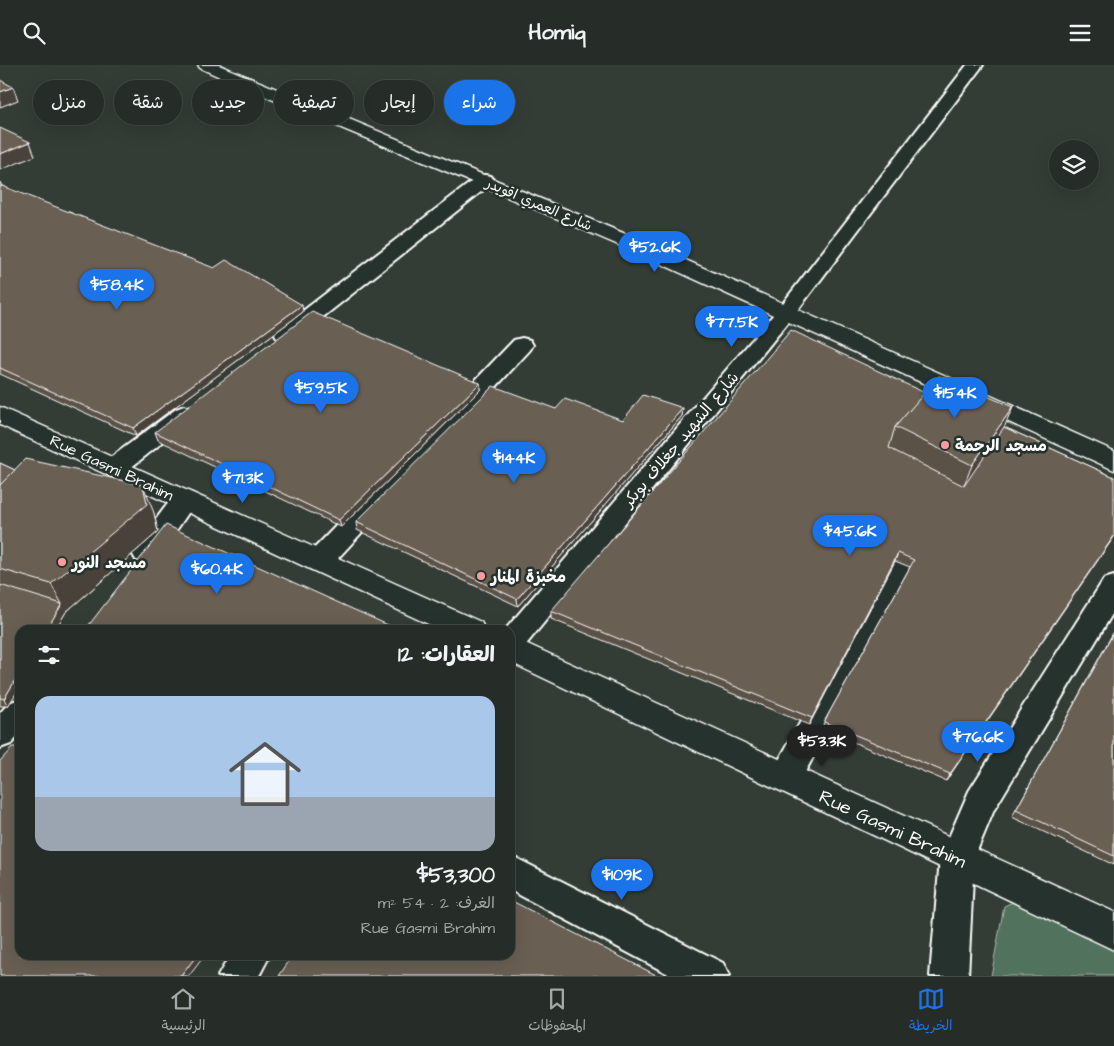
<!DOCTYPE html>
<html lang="ar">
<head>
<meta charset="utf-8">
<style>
	body { margin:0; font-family:"Architects Daughter","Playpen Sans Arabic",sans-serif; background:#2e3530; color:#f1f3f6; direction:rtl; height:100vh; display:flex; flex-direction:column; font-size:19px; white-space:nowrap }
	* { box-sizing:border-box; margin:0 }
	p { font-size:16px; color:#a4a8a8 }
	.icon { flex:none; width:28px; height:28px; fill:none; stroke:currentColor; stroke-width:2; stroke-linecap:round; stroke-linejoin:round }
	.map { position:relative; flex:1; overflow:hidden; direction:ltr }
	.panel { position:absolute; left:15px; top:560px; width:500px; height:335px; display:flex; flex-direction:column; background:#262d28; border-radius:15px; box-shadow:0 5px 20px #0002,0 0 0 1px #424945; direction:rtl }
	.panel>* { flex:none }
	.banner { position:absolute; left:15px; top:15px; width:500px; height:45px; direction:rtl; display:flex; gap:10px }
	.controls { position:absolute; left:1049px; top:75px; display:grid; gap:10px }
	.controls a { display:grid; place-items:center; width:50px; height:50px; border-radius:50%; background:#262d28; box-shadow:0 5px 20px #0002,0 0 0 1px #424945; font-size:25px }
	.price { position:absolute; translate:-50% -42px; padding:0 11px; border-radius:18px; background:#1a73e8; color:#fff; font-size:16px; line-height:32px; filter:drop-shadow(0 1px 2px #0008) }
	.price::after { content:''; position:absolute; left:50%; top:30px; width:15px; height:11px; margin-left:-8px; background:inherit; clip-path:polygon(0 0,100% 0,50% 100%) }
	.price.active { background:#222; color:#fff }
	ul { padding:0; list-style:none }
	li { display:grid; align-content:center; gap:10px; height:265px; padding:0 20px }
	li span { display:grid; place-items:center; height:155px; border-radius:15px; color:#555 }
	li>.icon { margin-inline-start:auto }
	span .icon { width:90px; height:90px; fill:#fffc; stroke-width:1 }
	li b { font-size:21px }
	h2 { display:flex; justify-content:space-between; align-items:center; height:60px; padding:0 20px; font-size:21px }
	.tag { padding:0 18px; border-radius:22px; background:#262d28; box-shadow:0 5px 20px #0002,0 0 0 1px #424945; font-size:18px; line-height:45px }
	.tag.active { background:#1a73e8; color:#fff }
	header { display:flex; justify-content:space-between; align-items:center; height:65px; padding:0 20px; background:#262d28; font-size:22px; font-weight:800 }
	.menu { display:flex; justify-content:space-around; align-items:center; height:70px; border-top:1px solid #424945; background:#262d28; font-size:14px; color:#a4a8a8 }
	.menu a { display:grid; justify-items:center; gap:2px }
	.menu .active { color:#1a73e8 }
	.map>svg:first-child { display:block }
</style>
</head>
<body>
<header><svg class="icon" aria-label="menu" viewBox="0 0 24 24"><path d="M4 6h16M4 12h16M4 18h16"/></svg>Homiq<svg class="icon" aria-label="search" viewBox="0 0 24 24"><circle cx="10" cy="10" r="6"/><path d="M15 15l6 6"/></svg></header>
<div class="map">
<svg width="1114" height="911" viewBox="0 0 1114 911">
	<rect width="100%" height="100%" fill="#333c35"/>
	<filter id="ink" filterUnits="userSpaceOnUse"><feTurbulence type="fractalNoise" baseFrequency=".02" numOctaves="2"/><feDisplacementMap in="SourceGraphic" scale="10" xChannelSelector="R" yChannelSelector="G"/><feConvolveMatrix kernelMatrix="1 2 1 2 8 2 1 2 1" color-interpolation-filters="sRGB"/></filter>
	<g filter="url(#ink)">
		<polygon fill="#51725c" stroke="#a8b8ae" points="1013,837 1114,880 1114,911 991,911 1004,841"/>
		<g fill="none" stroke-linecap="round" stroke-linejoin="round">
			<defs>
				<g id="street">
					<polygon points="967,0 983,0 794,250 520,587 510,591 510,565 505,565 780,242"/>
					<polygon points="485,110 491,111 494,115 491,119 294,275 286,277 278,275 275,270 278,265 479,111"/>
					<polygon points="522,273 530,275 533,280 530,285 329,503 319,506 309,503 305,496 309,489 514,275"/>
					<polygon points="184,341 192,344 196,349 192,354 124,408 115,411 106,408 103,402 106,396 176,344"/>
					<polygon points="184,426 193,429 197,435 193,441 156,495 146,498 136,495 132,488 136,481 175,429"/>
					<polygon points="901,494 911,497 915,504 797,722 786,726 775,722 770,712 775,702 891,497"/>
					<polygon points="1114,511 1114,546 994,745 974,793 968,911 930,911 940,793 969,726 1104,514"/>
					<polygon points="20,634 20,669 11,679 0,683 0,648 9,638"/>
					<polygon points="510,790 723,898 729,911 672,911 510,825"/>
					<polygon points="230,890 270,890 259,911 218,911"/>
				</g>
				<g id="secondary">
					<polygon points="198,0 219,0 652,180 1114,386 1114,405 637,188 479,120 235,19 200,3"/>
					<polygon points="0,342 481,557 485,565 441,565 0,360"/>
					<polygon points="510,571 1114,847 1114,885 510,597"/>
				</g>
			</defs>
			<use href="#street" stroke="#fff" stroke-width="4"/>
			<use href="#secondary" stroke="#fff" stroke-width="3"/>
			<use href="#street" fill="#26332d" fill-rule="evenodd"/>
			<use href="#secondary" fill="#26332d" fill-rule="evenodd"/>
		</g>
		<g fill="#5a5147" stroke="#fff">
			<polygon points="0,117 2,121 303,247 136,371 0,309"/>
			<polygon points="480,318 480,325 341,462 158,375 155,367"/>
			<polygon points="925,328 1013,342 1004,362 1114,412 946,716 822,664 824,657 910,502 895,496 809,660 551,554 551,546"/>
			<polygon points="683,343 682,351 518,541 357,465 356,457 556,344 623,355"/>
			<polygon points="0,398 15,405 154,448 158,467 66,547 8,641 0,641"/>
			<polygon points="1114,566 1114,800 1012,752"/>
		</g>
		<g fill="#4a423a" stroke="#fff">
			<polygon points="13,22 18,35 0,42 0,27"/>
			<polygon points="30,77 35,91 0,105 0,89"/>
			<polygon points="302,240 303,247 136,371 133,363"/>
			<polygon points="480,318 480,325 341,462 339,455"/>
			<polygon points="1013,342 1001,370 961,428 972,400"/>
			<polygon points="683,343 682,351 518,541 517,534"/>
			<polygon points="143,420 154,448 158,467 66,547 55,565 46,565 62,539 51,519"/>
			<polygon points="1114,471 1114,472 946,716 950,709"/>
			<polygon points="898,488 895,496 809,660 812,653"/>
			<polygon points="20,607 20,622 8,641 4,634"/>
			<polygon points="197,890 205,890 189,911 181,911"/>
		</g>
		<g fill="#695e53" stroke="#fff">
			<polygon points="0,15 13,22 0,27"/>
			<polygon points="0,63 30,77 0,89"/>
			<polygon points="2,121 214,203 226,195 302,240 133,363 0,303 0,122"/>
			<polygon points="312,247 480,318 339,455 155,367"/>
			<polygon points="791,265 925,328 895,362 889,383 964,421 1004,362 1114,412 1114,471 950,709 824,657 914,495 898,488 812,653 551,546"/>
			<polygon points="939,311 1013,342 972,400 895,362"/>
			<polygon points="493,321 556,344 565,334 623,355 643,330 683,343 517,534 356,457"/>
			<polygon points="25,394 143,420 147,439 51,519 0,504 0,420"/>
			<polygon points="0,398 15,405 0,420"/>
			<polygon points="166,460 399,565 85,565"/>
			<polygon points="0,520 62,539 46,565 20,565 20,607 4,634 0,633"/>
			<polygon points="1114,567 1114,791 1016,745"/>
			<polygon points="12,683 20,683 20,890 197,890 181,911 0,911 0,696"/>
			<polygon points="510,835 658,911 279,911 293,890 510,890"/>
		</g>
	</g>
	<g fill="#ff9aa2" stroke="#26332d" stroke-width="2">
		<circle cx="945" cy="380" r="5"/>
		<circle cx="62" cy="497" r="5"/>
		<circle cx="481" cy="511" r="5"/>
	</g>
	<g text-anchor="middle" stroke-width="5" stroke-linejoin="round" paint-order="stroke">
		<g font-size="14" fill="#fff" stroke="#26332d">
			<text transform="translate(539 139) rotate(23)" y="5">شارع العمري اقويدر</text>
		</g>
		<g font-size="16" fill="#fff" stroke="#26332d">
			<text transform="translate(680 374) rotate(-50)" y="6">شارع الشهيد جغلاف بوبكر</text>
			<text transform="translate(112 402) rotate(25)" y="6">Rue Gasmi Brahim</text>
		</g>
		<g font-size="16" font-weight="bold" fill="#fff" stroke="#26332d" text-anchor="start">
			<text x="955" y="386">مسجد الرحمة</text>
			<text x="72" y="503">مسجد النور</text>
			<text x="491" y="517">مخبزة المنار</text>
		</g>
		<g font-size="19" fill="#fff" stroke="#26332d">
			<text transform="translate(893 763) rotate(25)" y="7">Rue Gasmi Brahim</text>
		</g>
	</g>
</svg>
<div class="controls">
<a><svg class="icon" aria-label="layers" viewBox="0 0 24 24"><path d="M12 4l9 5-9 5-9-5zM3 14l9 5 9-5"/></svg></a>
</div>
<b class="price" style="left:655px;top:208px">$52.6K</b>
<b class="price" style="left:117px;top:246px">$58.4K</b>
<b class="price" style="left:732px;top:283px">$77.5K</b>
<b class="price" style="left:321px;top:349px">$59.5K</b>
<b class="price" style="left:955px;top:354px">$154K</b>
<b class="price" style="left:514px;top:419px">$144K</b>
<b class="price" style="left:243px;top:439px">$71.3K</b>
<b class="price" style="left:850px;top:492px">$45.6K</b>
<b class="price" style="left:217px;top:530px">$60.4K</b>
<b class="price" style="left:978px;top:698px">$76.6K</b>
<b class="price active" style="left:822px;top:702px">$53.3K</b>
<b class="price" style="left:622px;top:836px">$109K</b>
<div class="banner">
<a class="tag active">شراء</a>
<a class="tag">إيجار</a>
<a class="tag">تصفية</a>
<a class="tag">جديد</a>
<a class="tag">شقة</a>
<a class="tag">منزل</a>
</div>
<section class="panel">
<h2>العقارات: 12<svg class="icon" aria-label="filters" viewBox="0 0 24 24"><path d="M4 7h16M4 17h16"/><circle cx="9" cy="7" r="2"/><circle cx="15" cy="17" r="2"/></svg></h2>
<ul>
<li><span style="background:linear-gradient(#a9c7e8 65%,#9aa5b1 0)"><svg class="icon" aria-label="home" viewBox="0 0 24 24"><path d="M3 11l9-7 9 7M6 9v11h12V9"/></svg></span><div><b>$53,300</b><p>الغرف: 2 · 54 m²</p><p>Rue Gasmi Brahim</p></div></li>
</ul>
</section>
</div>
<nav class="menu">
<a class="active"><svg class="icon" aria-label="map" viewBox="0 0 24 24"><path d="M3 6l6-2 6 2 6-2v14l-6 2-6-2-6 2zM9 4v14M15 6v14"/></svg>الخريطة</a>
<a><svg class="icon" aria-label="saved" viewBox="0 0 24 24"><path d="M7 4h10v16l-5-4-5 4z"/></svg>المحفوظات</a>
<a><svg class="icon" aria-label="home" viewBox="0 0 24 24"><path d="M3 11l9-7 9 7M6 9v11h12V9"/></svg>الرئيسية</a>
</nav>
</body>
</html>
